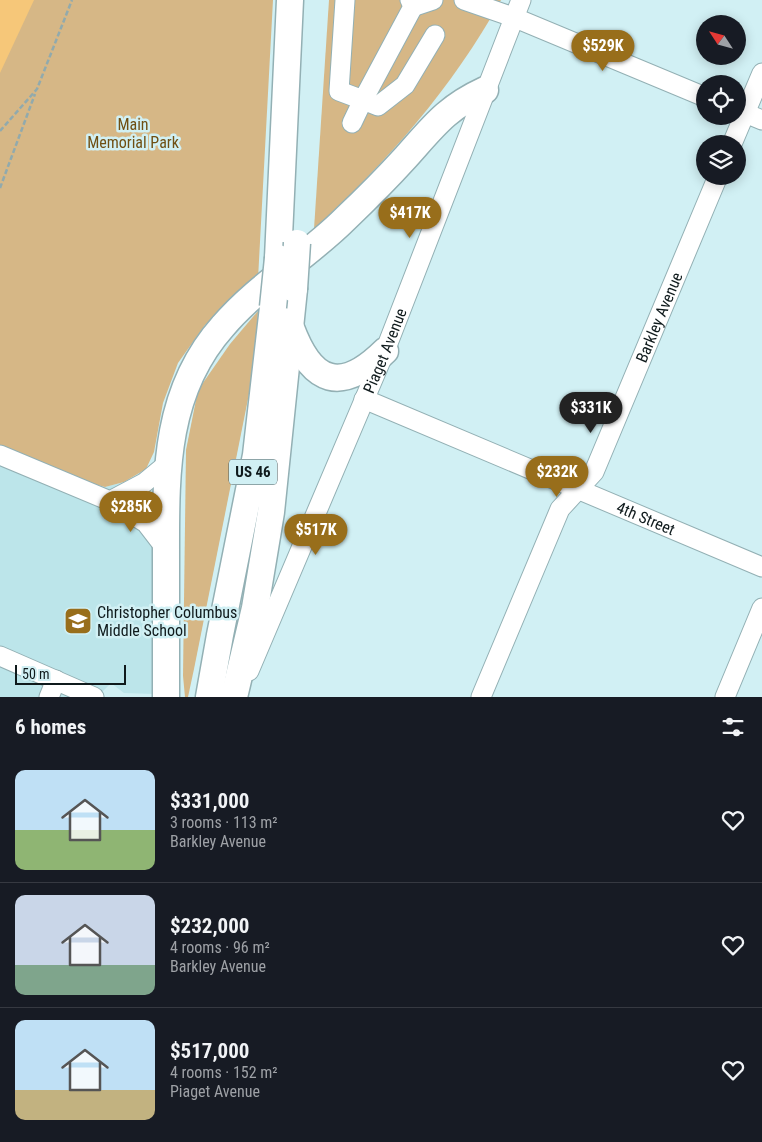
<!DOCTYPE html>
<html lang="en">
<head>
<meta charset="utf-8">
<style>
	body { margin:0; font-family:"Roboto Condensed",sans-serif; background:#242831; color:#f1f3f6; height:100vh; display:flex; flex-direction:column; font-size:19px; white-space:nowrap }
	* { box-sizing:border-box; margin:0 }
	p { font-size:16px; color:#9ea1a6 }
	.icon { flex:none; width:28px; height:28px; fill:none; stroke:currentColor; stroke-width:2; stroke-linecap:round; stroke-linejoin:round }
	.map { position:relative; height:697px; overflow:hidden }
	.side { display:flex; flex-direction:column; background:#171b24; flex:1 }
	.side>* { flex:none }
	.needle { width:32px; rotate:306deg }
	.tools { position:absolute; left:696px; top:15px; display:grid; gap:10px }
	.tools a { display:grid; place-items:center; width:50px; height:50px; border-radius:50%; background:#171b24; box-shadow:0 2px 12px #0003; font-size:25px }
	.scale { position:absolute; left:15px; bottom:12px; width:111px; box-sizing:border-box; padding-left:5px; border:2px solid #0f1a1c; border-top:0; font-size:14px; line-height:18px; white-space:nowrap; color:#0f1a1c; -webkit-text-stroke:4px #d1f0f4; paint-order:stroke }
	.price { position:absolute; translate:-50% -42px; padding:0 11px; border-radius:18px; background:#986e1b; color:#fff; font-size:16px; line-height:32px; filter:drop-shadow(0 1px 2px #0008) }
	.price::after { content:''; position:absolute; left:50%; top:30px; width:15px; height:11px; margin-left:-8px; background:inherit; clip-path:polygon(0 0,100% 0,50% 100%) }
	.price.current { background:#222; color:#fff }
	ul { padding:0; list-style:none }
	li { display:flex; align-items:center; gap:15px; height:125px; padding:0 15px }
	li+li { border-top:1px solid #363941 }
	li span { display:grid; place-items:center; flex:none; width:140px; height:100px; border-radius:10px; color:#555 }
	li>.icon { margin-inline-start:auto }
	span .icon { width:60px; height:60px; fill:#fffc; stroke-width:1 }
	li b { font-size:21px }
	h2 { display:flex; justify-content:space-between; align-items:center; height:60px; padding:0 15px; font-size:21px }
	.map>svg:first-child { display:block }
</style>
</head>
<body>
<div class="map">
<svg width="762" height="697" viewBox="0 0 762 697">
	<rect width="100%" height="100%" fill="#d1f0f4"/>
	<polygon fill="#bce5ea" points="0,445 94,484 105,487 124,482 146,469 144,534 158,559 154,694 124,693 111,683 97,697 0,697"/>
	<g fill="#d6b786">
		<polygon points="0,0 273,0 258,279 205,325 178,363 163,403 154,452 146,469 124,482 105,487 94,484 0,445"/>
		<path d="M329,0H501C453,87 387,162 314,229Z"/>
		<polygon points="258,311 256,359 194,669 188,697 185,697 183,676 186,450 198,390 230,344"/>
	</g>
	<polygon fill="#f6c779" points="0,0 34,0 0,73"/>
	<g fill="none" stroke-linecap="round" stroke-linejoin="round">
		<defs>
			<g id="minor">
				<polyline points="345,0 339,91 363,100 415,3"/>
				<polyline points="410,0 418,5 433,0"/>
				<polyline points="464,0 513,17 705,97"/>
				<polyline points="738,110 762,120"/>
				<polyline points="352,123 363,100 378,106 405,85 435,35"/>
				<polyline points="732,144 762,73"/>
				<path id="s1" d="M364,399L762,567"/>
				<polyline points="0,455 110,501 144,483 167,464"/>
				<polyline points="110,501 146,523 166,549"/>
				<polyline points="0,656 94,697"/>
				<path id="s2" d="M249,671L385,351L521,0"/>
				<polyline points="49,697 56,680"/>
				<path id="s3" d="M481,697L560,509L594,472L718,176"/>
				<polyline points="725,697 762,608"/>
			</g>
			<g id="highway">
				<polyline points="278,258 290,0"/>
				<path d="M291,328C312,384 341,394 385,351"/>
				<path d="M166,697C166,652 166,606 166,561C166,477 163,393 223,326C258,285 307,257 345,219C366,199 386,179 406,157C433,127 446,108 485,90"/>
				<polyline points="209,697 220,635 256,455 273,307"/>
				<polyline points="234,697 255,608 271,512 294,289"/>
			</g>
		</defs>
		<use href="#minor" stroke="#93b0b4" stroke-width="21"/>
		<use href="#highway" stroke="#93b0b4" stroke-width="29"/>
		<g stroke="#91aaad" stroke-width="2.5" stroke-dasharray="5 2.5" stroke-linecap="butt">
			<polyline points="0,131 37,89 72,0"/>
			<polyline points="0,188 35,94"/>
		</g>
		<use href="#minor" stroke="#fff" stroke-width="19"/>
		<use href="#highway" stroke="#fff" stroke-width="26"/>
		<defs>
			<g id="highway-bridge">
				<polyline points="294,289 297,243"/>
				<polyline points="273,307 278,258"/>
			</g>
		</defs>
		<use href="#highway-bridge" stroke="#93b0b4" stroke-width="29" stroke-linecap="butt"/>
		<use href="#highway-bridge" stroke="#fff" stroke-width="26"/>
	</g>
	<defs>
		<symbol id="school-square" viewBox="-11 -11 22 22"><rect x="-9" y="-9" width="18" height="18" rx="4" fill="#986e1b" stroke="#d1f0f4"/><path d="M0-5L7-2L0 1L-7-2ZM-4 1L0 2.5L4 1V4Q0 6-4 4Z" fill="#fff"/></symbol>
	</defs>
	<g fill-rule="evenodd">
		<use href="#school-square" x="62" y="605" width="32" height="32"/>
	</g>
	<g text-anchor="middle" stroke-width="5" stroke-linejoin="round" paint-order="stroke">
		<rect fill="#d1f0f4" stroke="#495a5d" stroke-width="1" x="229" y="459.5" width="48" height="25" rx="4"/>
		<g font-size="15" font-weight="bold" fill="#0f1a1c">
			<text x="253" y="477">US 46</text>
		</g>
		<g font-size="16" fill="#6f4f13" stroke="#d1f0f4">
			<text x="133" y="130">Main<tspan x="133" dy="18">Memorial Park</tspan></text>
		</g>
		<g font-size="16" fill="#0f1a1c" stroke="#d1f0f4">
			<text dy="6" stroke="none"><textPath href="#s3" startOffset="422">Barkley Avenue</textPath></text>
			<text dy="6" stroke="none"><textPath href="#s2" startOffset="348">Piaget Avenue</textPath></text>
			<text dy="6" stroke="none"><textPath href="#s1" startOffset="306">4th Street</textPath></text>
		</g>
		<g font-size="16" fill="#0f1a1c" stroke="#d1f0f4" text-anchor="start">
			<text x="97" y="618">Christopher Columbus<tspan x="97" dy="18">Middle School</tspan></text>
		</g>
	</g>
</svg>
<div class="tools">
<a><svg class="needle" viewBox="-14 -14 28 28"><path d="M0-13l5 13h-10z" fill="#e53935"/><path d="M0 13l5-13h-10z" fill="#9ea1a6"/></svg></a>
<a><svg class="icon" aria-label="locate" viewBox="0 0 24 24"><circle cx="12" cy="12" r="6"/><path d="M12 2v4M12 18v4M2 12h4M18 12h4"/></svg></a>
<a><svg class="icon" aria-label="layers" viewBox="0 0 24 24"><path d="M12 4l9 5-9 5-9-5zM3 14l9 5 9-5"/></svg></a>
</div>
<div class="scale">50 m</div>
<b class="price" style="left:603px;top:72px">$529K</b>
<b class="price" style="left:410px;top:239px">$417K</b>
<b class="price current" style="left:591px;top:434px">$331K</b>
<b class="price" style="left:557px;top:498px">$232K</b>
<b class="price" style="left:131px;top:533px">$285K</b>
<b class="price" style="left:316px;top:556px">$517K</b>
</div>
<section class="side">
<h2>6 homes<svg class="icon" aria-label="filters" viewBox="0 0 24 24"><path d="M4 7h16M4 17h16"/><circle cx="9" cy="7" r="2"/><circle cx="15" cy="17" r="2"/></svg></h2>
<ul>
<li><span style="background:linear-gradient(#bfe0f5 60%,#8fb573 0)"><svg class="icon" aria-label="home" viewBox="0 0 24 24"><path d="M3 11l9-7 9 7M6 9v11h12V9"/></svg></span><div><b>$331,000</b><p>3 rooms · 113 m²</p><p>Barkley Avenue</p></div><svg class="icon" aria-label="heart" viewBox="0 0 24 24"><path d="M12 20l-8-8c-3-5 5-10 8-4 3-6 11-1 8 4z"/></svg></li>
<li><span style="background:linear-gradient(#c9d6e8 70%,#7fa58c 0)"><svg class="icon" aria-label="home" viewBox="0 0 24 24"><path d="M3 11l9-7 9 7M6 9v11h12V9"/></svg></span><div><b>$232,000</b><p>4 rooms · 96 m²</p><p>Barkley Avenue</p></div><svg class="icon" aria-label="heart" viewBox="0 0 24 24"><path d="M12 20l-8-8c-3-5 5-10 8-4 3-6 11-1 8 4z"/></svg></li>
<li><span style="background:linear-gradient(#bfe0f5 70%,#c2b280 0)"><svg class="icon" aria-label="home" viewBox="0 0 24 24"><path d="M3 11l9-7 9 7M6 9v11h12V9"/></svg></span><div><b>$517,000</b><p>4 rooms · 152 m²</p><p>Piaget Avenue</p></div><svg class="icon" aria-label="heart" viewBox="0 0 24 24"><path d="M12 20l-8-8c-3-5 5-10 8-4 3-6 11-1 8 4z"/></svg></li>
</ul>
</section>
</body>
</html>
